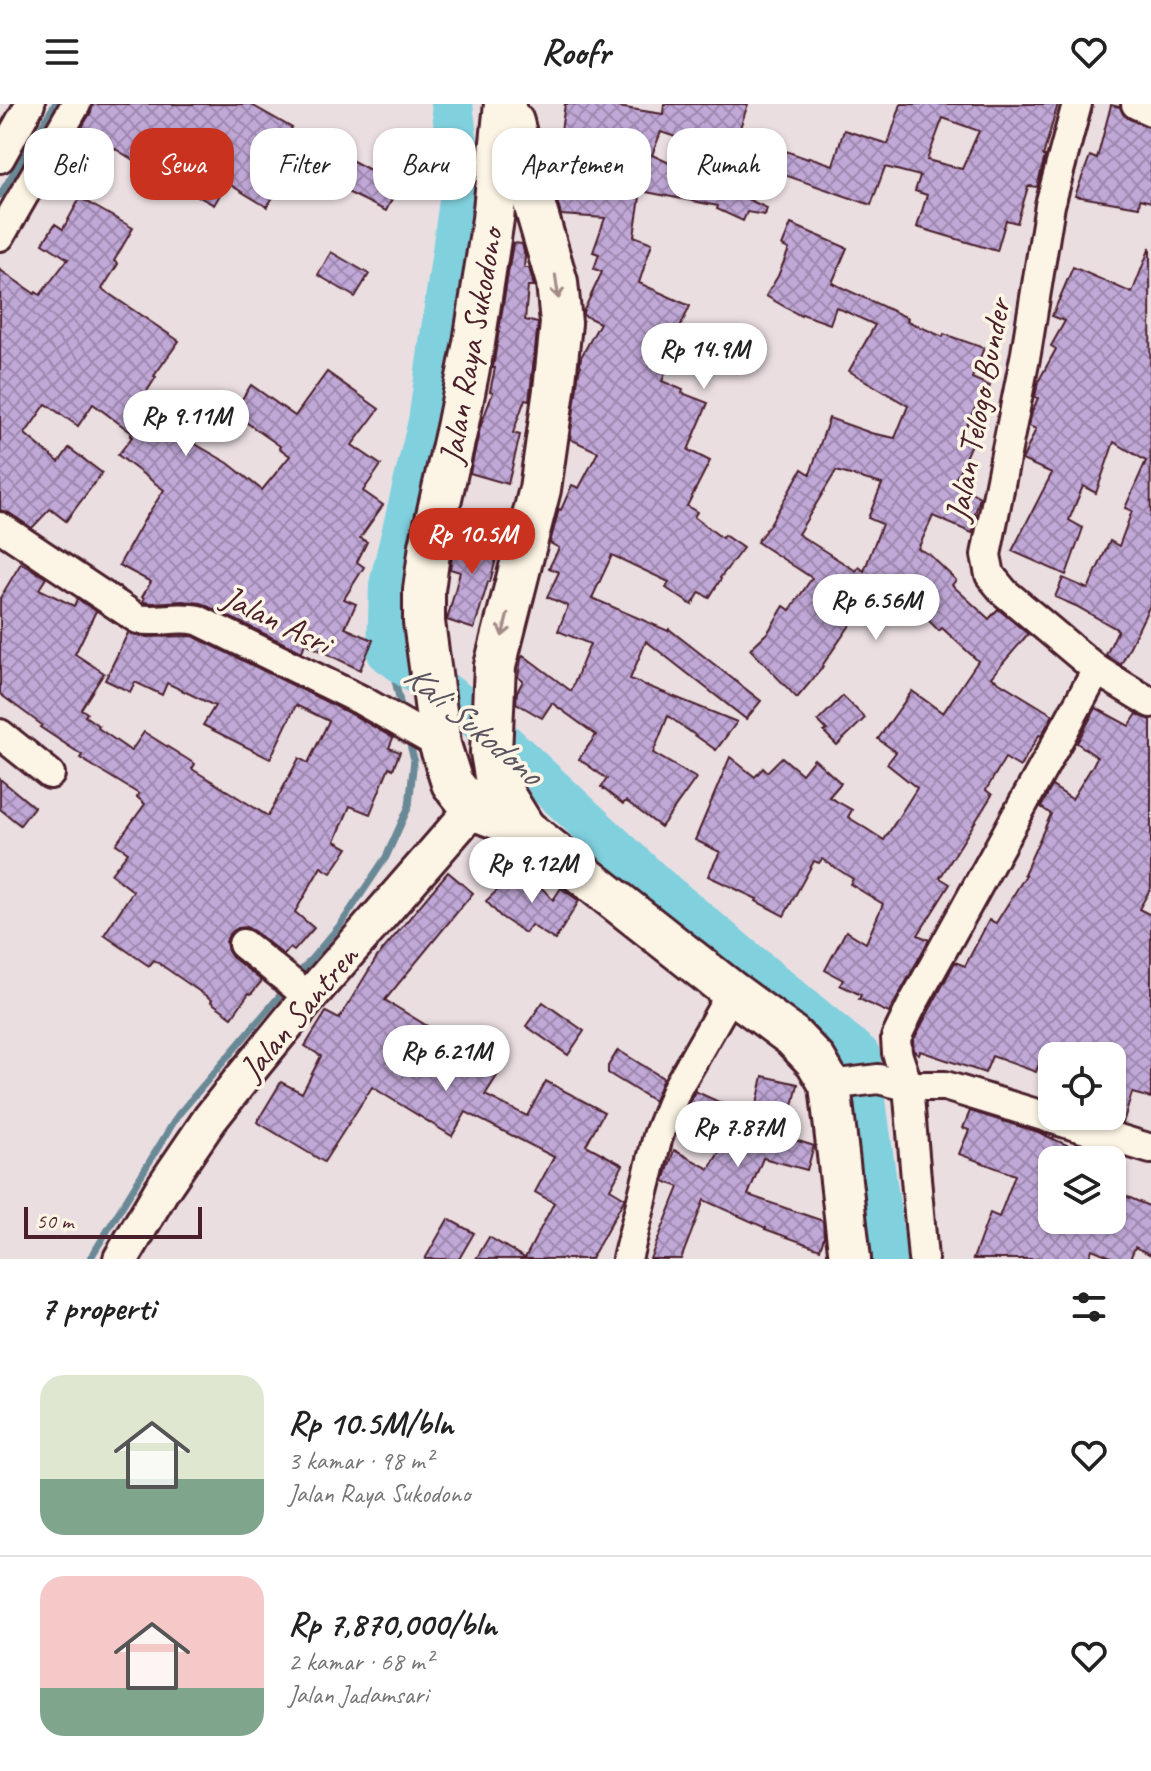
<!DOCTYPE html>
<html lang="id">
<head>
<meta charset="utf-8">
<style>
	body { margin:0; font-family:Caveat,sans-serif; background:#f2f2f2; color:#222; height:100vh; display:flex; flex-direction:column; font-size:30px; white-space:nowrap }
	* { box-sizing:border-box; margin:0 }
	p { font-size:26px; color:#767676 }
	.icon { flex:none; width:44px; height:44px; fill:none; stroke:currentColor; stroke-width:2; stroke-linecap:round; stroke-linejoin:round }
	.map { position:relative; height:1155px; overflow:hidden }
	.drawer { display:flex; flex-direction:column; background:#fff; flex:1 }
	.drawer>* { flex:none }
	.guide { position:absolute; left:24px; top:24px; width:1104px; height:72px; display:flex; gap:16px }
	.fabs { position:absolute; left:1038px; top:938px; display:grid; gap:16px }
	.fabs a { display:grid; place-items:center; width:88px; height:88px; border-radius:16px; background:#fff; box-shadow:0 2px 6px #0004; font-size:40px }
	.scale { position:absolute; left:24px; bottom:20px; width:178px; box-sizing:border-box; padding-left:8px; border:4px solid #4a1f2b; border-top:0; font-size:22px; line-height:28px; white-space:nowrap; color:#4a1f2b; -webkit-text-stroke:6px #fcf5e5; paint-order:stroke }
	.price { position:absolute; translate:-50% -68px; padding:0 18px; border-radius:28px; background:#fff; color:#222; font-size:26px; line-height:52px; filter:drop-shadow(0 2px 4px #0008) }
	.price::after { content:''; position:absolute; left:50%; top:48px; width:24px; height:18px; margin-left:-12px; background:inherit; clip-path:polygon(0 0,100% 0,50% 100%) }
	.price.current { background:#c8321e; color:#fff }
	ul { padding:0; list-style:none }
	li { display:flex; align-items:center; gap:24px; height:200px; padding:0 40px }
	li+li { border-top:2px solid #e0e0e0 }
	li span { display:grid; place-items:center; flex:none; width:224px; height:160px; border-radius:24px; color:#555 }
	li>.icon { margin-inline-start:auto }
	span .icon { width:96px; height:96px; fill:#fffc; stroke-width:1 }
	li b { font-size:34px }
	h2 { display:flex; justify-content:space-between; align-items:center; height:96px; padding:0 40px; font-size:34px }
	.tag { padding:0 28px; border-radius:24px; background:#fff; box-shadow:0 2px 6px #0004; font-size:28px; line-height:72px }
	.tag.current { background:#c8321e; color:#fff }
	header { display:flex; justify-content:space-between; align-items:center; height:104px; padding:0 40px; background:#fff; font-size:36px; font-weight:600 }
	.map>svg:first-child { display:block }
</style>
</head>
<body>
<header><svg class="icon" aria-label="menu" viewBox="0 0 24 24"><path d="M4 6h16M4 12h16M4 18h16"/></svg>Roofr<svg class="icon" aria-label="heart" viewBox="0 0 24 24"><path d="M12 20l-8-8c-3-5 5-10 8-4 3-6 11-1 8 4z"/></svg></header>
<div class="map">
<svg width="1151" height="1155" viewBox="0 0 1151 1155">
	<defs>
		<pattern id="building-cross-hatch" width="8" height="8" patternUnits="userSpaceOnUse" patternTransform="scale(2)"><rect width="8" height="8" fill="#c0a8d7"/><path d="M0 0l8 8M0 8l8-8" fill="none" stroke="#9e88af"/></pattern>
	</defs>
	<rect width="100%" height="100%" fill="#eadee1"/>
	<filter id="ink" filterUnits="userSpaceOnUse"><feTurbulence type="fractalNoise" baseFrequency=".0125" numOctaves="2"/><feDisplacementMap in="SourceGraphic" scale="16" xChannelSelector="R" yChannelSelector="G"/><feConvolveMatrix kernelMatrix="1 2 1 2 8 2 1 2 1" color-interpolation-filters="sRGB"/></filter>
	<g filter="url(#ink)">
		<g fill="none" stroke-linecap="round" stroke-linejoin="round">
			<g stroke="#6b8996" stroke-width="7">
				<polyline points="0,91 55,0"/>
				<polyline points="388,548 403,610"/>
				<polyline points="296,873 341,820 386,753 409,702 414,655 408,634"/>
				<polyline points="90,1155 178,1011 288,882"/>
			</g>
			<polyline stroke="#81d0dd" stroke-width="42" points="452,0 462,83 429,318 390,481 388,548 470,608 657,783 859,951 886,1155"/>
		</g>
		<g fill="url(#building-cross-hatch)" stroke="#4a1f2b" stroke-width="2" fill-rule="evenodd">
			<polygon points="93,0 250,0 292,24 273,58 289,67 267,103 227,79 214,101 146,64 106,39 108,36 82,23 91,8"/>
			<path d="M565,0H599L663,10L664,0H748L738,30L808,55L809,53L833,61L844,26L888,40L901,0H1058L1043,52H1045L1037,83L1030,82L1028,83L1017,119L1006,116L997,147L917,123L927,91L915,87L920,72L885,63L871,101L661,28L652,51L767,104L765,111L747,108L743,117L717,105L718,102L641,87L634,132L652,139L639,179L690,202L678,228L682,230L662,277L683,286L682,289L708,299L688,346L710,357L687,402L697,408L694,413L722,434L724,431L743,444L720,474L721,475L709,494L700,488L692,501L666,484L669,478L612,451L592,494L668,527L669,525L761,597L746,615L646,537L630,575L737,618L716,646L668,612L653,649L696,674L661,723L626,697L623,700L601,683L607,675L579,655L596,631L552,599L542,614L516,599L517,588L523,577L518,573L521,555L523,551L571,587L590,540L558,527L568,502L547,493L559,468L549,464L559,444L550,439L559,405L561,406L572,381L579,384L598,348L570,335L579,266L581,262L580,261L581,253L600,219L583,211V208L602,168L594,165L599,150L593,148L605,114L561,111L554,86L556,47H558ZM943,14L979,27L962,65L927,56Z"/>
			<polygon points="1111,1 1120,3 1123,10 1129,15 1151,24 1151,98 1140,95 1139,103 1075,92 1090,52 1097,55"/>
			<polygon points="349,55 399,81 386,107 335,82"/>
			<polygon points="80,94 133,124 114,157 118,160 102,185 179,237 154,272 156,273 139,300 173,323 171,326 228,359 262,386 290,352 279,344 280,342 233,309 251,281 295,312 327,268 379,305 352,341 381,361 363,387 383,401 360,434 367,438 357,458 364,463 344,495 356,500 345,524 373,536 360,566 305,539 302,548 201,499 183,497 153,499 143,498 144,494 142,493 151,478 119,461 146,413 164,386 118,351 132,333 130,332 132,329 93,300 78,322 46,300 25,330 59,358 69,344 102,369 66,417 50,405 32,424 9,409 0,406 0,166 35,190 36,188 40,191 68,155 43,139 55,120 63,125"/>
			<path d="M791,120L847,144L832,179L908,214L907,217L943,233L944,230L984,244L972,274L990,282L982,299L978,298L960,335L971,340L954,379L980,393L975,410L977,411L974,425L972,429L933,412L918,445L929,450L956,476L952,481L989,515L998,505L1028,530L991,573L1053,611L1041,632L1039,631L1020,663L1005,654L986,686L992,691L940,774L950,780L918,831L929,836L889,909L859,895L861,891L840,881L843,876L825,866L846,827L866,839L883,800L850,780L853,775L822,755L819,759L814,757L784,812L756,797L757,795L708,772L720,748L695,736L730,653L755,673L763,664L767,668L782,653L802,670L814,655L841,679L829,693L852,706L848,713L884,736L917,684L887,660L896,648L878,635L912,587L943,609L978,557L942,524L939,527L901,488L888,506L886,504L874,522L857,511L822,562L823,563L797,594L750,545L768,528L784,502L790,506L812,474L757,438L770,420L802,365L810,370L829,314L871,329L895,334L908,302L849,267L875,221L836,203L830,220L802,210L801,212L766,192L778,172L789,145L782,142ZM836,367L882,380L868,414L882,420L864,467L859,463L856,467L798,430Z"/>
			<polygon points="513,139 522,140 525,152 524,164 529,164 534,182 528,182 525,216 538,219 530,289 529,296 525,295 513,329 520,331 508,380 470,369 480,324 493,288 490,287 495,264 493,264"/>
			<polygon points="1150,143 1151,499 1121,561 1106,551 1118,526 1076,502 1055,493 1063,474 1088,485 1110,437 1119,442 1132,407 1125,404 1146,357 1114,338 1096,389 1083,382 1069,416 1083,424 1066,471 1012,447 1052,369 1022,356 1036,325 1029,322 1032,308 1038,294 1035,293 1038,278 1056,245 1051,242 1065,217 1052,212 1073,163 1132,189"/>
			<polygon points="331,148 369,170 355,193 318,171"/>
			<polygon points="482,426 502,432 490,478 488,478 474,525 447,516 460,468 450,465 456,431 479,437"/>
			<polygon points="21,459 46,474 39,485 74,502 77,495 96,507 75,550 104,569 81,605 87,609 85,612 99,622 98,624 131,647 144,628 195,660 192,665 268,712 299,654 308,659 329,617 296,601 270,655 203,621 215,602 167,579 162,591 135,578 130,588 105,576 128,529 146,533 193,532 353,611 393,634 389,644 400,648 393,665 389,663 370,710 350,702 335,737 348,744 331,769 321,763 295,808 314,824 294,847 290,844 284,851 254,827 246,823 238,824 229,830 226,838 228,847 232,853 262,877 251,890 249,889 232,913 211,898 212,896 154,856 149,862 104,831 133,787 111,770 128,748 116,740 145,700 137,693 139,690 80,654 82,651 40,623 42,621 0,590 0,494"/>
			<polygon points="843,592 865,614 837,641 824,628 827,626 818,617"/>
			<polygon points="1096,604 1129,622 1137,610 1151,616 1151,784 1139,805 1151,811 1151,994 1132,989 1123,1019 1112,1015 1112,952 1042,952 1036,968 992,952 985,969 920,947 919,950 914,947 913,937 955,858 965,862 989,816 996,819 1026,771 1024,770 1051,710 1041,703 1052,682 1072,695 1093,661 1097,653 1077,639"/>
			<polygon points="0,675 34,703 20,721 0,705"/>
			<polygon points="522,763 553,796 561,784 579,797 555,836 531,821 525,829 500,812 486,797"/>
			<polygon points="448,768 473,789 385,896 500,967 485,991 527,1012 546,977 604,1008 586,1041 623,1061 610,1085 625,1094 591,1155 476,1155 489,1133 525,1154 554,1099 535,1088 554,1053 466,1008 452,1032 372,983 324,1058 257,1018 281,978 302,989 321,952 305,942 326,908 339,915 377,853"/>
			<polygon points="543,898 584,927 568,951 526,922"/>
			<polygon points="618,946 663,974 654,997 608,969 608,962"/>
			<polygon points="763,972 798,980 786,1033 814,1042 807,1066 763,1054 748,1091 823,1117 824,1133 820,1145 765,1125 766,1124 704,1096 681,1155 650,1155 679,1083 664,1077 674,1046 709,1065 724,1040 683,1015 695,987 754,1014"/>
			<polygon points="970,1007 1038,1028 1100,1056 1052,1056 1052,1116 1112,1116 1112,1086 1151,1103 1151,1151 1135,1143 1130,1155 1116,1155 1092,1145 1089,1155 973,1155 990,1109 999,1113 1015,1071 959,1050 969,1026 963,1024"/>
			<polygon points="448,1115 474,1129 459,1155 425,1155"/>
		</g>
		<g fill="none" stroke-linecap="round" stroke-linejoin="round">
			<defs>
				<g id="minor">
					<polyline points="1077,0 1050,101 1026,249 986,451 990,471 1004,488 1097,566 1151,599"/>
					<polyline points="1136,0 1151,7"/>
					<polyline points="0,54 30,0"/>
					<polyline points="0,132 76,0"/>
					<path d="M0,423L138,515C160,519 176,511 198,516L361,596L440,641"/>
					<polyline points="0,630 50,670"/>
					<polyline points="243,840 309,893"/>
					<polyline points="830,981 878,975 908,982 945,982 1151,1045"/>
					<polyline points="627,1155 658,1032 677,984 732,888"/>
					<polyline points="923,1155 908,982 897,949 896,934 911,903 1097,566"/>
				</g>
				<polyline id="tertiary" points="121,1155 161,1087 210,1015 240,977 309,893 491,684"/>
				<g id="secondary">
					<polyline points="505,0 493,115 474,239 457,324 430,442 424,486 424,518 438,622 440,641 452,679 473,705 525,725 732,888 792,932 816,957 830,981 850,1155"/>
					<polyline points="513,18 529,82 557,178 561,219 554,286 540,385 495,562 491,648 496,678 525,725"/>
				</g>
			</defs>
			<use href="#minor" stroke="#4a1f2b" stroke-width="34"/>
			<use href="#tertiary" stroke="#4a1f2b" stroke-width="40"/>
			<use href="#secondary" stroke="#4a1f2b" stroke-width="46"/>
			<use href="#minor" stroke="#fcf5e5" stroke-width="28"/>
			<use href="#tertiary" stroke="#fcf5e5" stroke-width="34"/>
			<use href="#secondary" stroke="#fcf5e5" stroke-width="40"/>
		</g>
		<defs><path id="oneway-shaft" d="M-6 0H5M1.5-3L5.5 0L1.5 3" fill="none" stroke-width="1.6" stroke-linecap="round" stroke-linejoin="round" transform="scale(2)"/></defs>
		<g stroke="#a38a88">
			<use href="#oneway-shaft" transform="translate(557 183) rotate(82)"/>
			<use href="#oneway-shaft" transform="translate(505 521) rotate(104)"/>
		</g>
	</g>
	<g text-anchor="middle" stroke-width="7" stroke-linejoin="round" paint-order="stroke">
		<g font-size="34" fill="#4a1f2b" stroke="#fcf5e5">
			<text transform="translate(470 242) rotate(-80)" y="12">Jalan Raya Sukodono</text>
			<text transform="translate(977 306) rotate(-79)" y="12">Jalan Telogo Bunder</text>
			<text transform="translate(277 515) rotate(26)" y="12">Jalan Asri</text>
			<text transform="translate(298 908) rotate(-50)" y="12">Jalan Santren</text>
		</g>
		<g font-size="36" font-style="italic" fill="#5a5460" stroke="#fcf5e5">
			<text transform="translate(474 619) rotate(40)" y="13">Kali Sukodono</text>
		</g>
	</g>
</svg>
<div class="fabs">
<a><svg class="icon" aria-label="locate" viewBox="0 0 24 24"><circle cx="12" cy="12" r="6"/><path d="M12 2v4M12 18v4M2 12h4M18 12h4"/></svg></a>
<a><svg class="icon" aria-label="layers" viewBox="0 0 24 24"><path d="M12 4l9 5-9 5-9-5zM3 14l9 5 9-5"/></svg></a>
</div>
<div class="scale">50 m</div>
<b class="price" style="left:704px;top:287px">Rp 14.9M</b>
<b class="price" style="left:186px;top:354px">Rp 9.11M</b>
<b class="price current" style="left:472px;top:472px">Rp 10.5M</b>
<b class="price" style="left:876px;top:538px">Rp 6.56M</b>
<b class="price" style="left:532px;top:801px">Rp 9.12M</b>
<b class="price" style="left:446px;top:989px">Rp 6.21M</b>
<b class="price" style="left:738px;top:1065px">Rp 7.87M</b>
<div class="guide">
<a class="tag">Beli</a>
<a class="tag current">Sewa</a>
<a class="tag">Filter</a>
<a class="tag">Baru</a>
<a class="tag">Apartemen</a>
<a class="tag">Rumah</a>
</div>
</div>
<section class="drawer">
<h2>7 properti<svg class="icon" aria-label="filters" viewBox="0 0 24 24"><path d="M4 7h16M4 17h16"/><circle cx="9" cy="7" r="2"/><circle cx="15" cy="17" r="2"/></svg></h2>
<ul>
<li><span style="background:linear-gradient(#dfe7d0 65%,#7fa58c 0)"><svg class="icon" aria-label="home" viewBox="0 0 24 24"><path d="M3 11l9-7 9 7M6 9v11h12V9"/></svg></span><div><b>Rp 10.5M/bln</b><p>3 kamar · 98 m²</p><p>Jalan Raya Sukodono</p></div><svg class="icon" aria-label="heart" viewBox="0 0 24 24"><path d="M12 20l-8-8c-3-5 5-10 8-4 3-6 11-1 8 4z"/></svg></li>
<li><span style="background:linear-gradient(#f6c9c9 70%,#7fa58c 0)"><svg class="icon" aria-label="home" viewBox="0 0 24 24"><path d="M3 11l9-7 9 7M6 9v11h12V9"/></svg></span><div><b>Rp 7,870,000/bln</b><p>2 kamar · 68 m²</p><p>Jalan Jadamsari</p></div><svg class="icon" aria-label="heart" viewBox="0 0 24 24"><path d="M12 20l-8-8c-3-5 5-10 8-4 3-6 11-1 8 4z"/></svg></li>
</ul>
</section>
</body>
</html>
